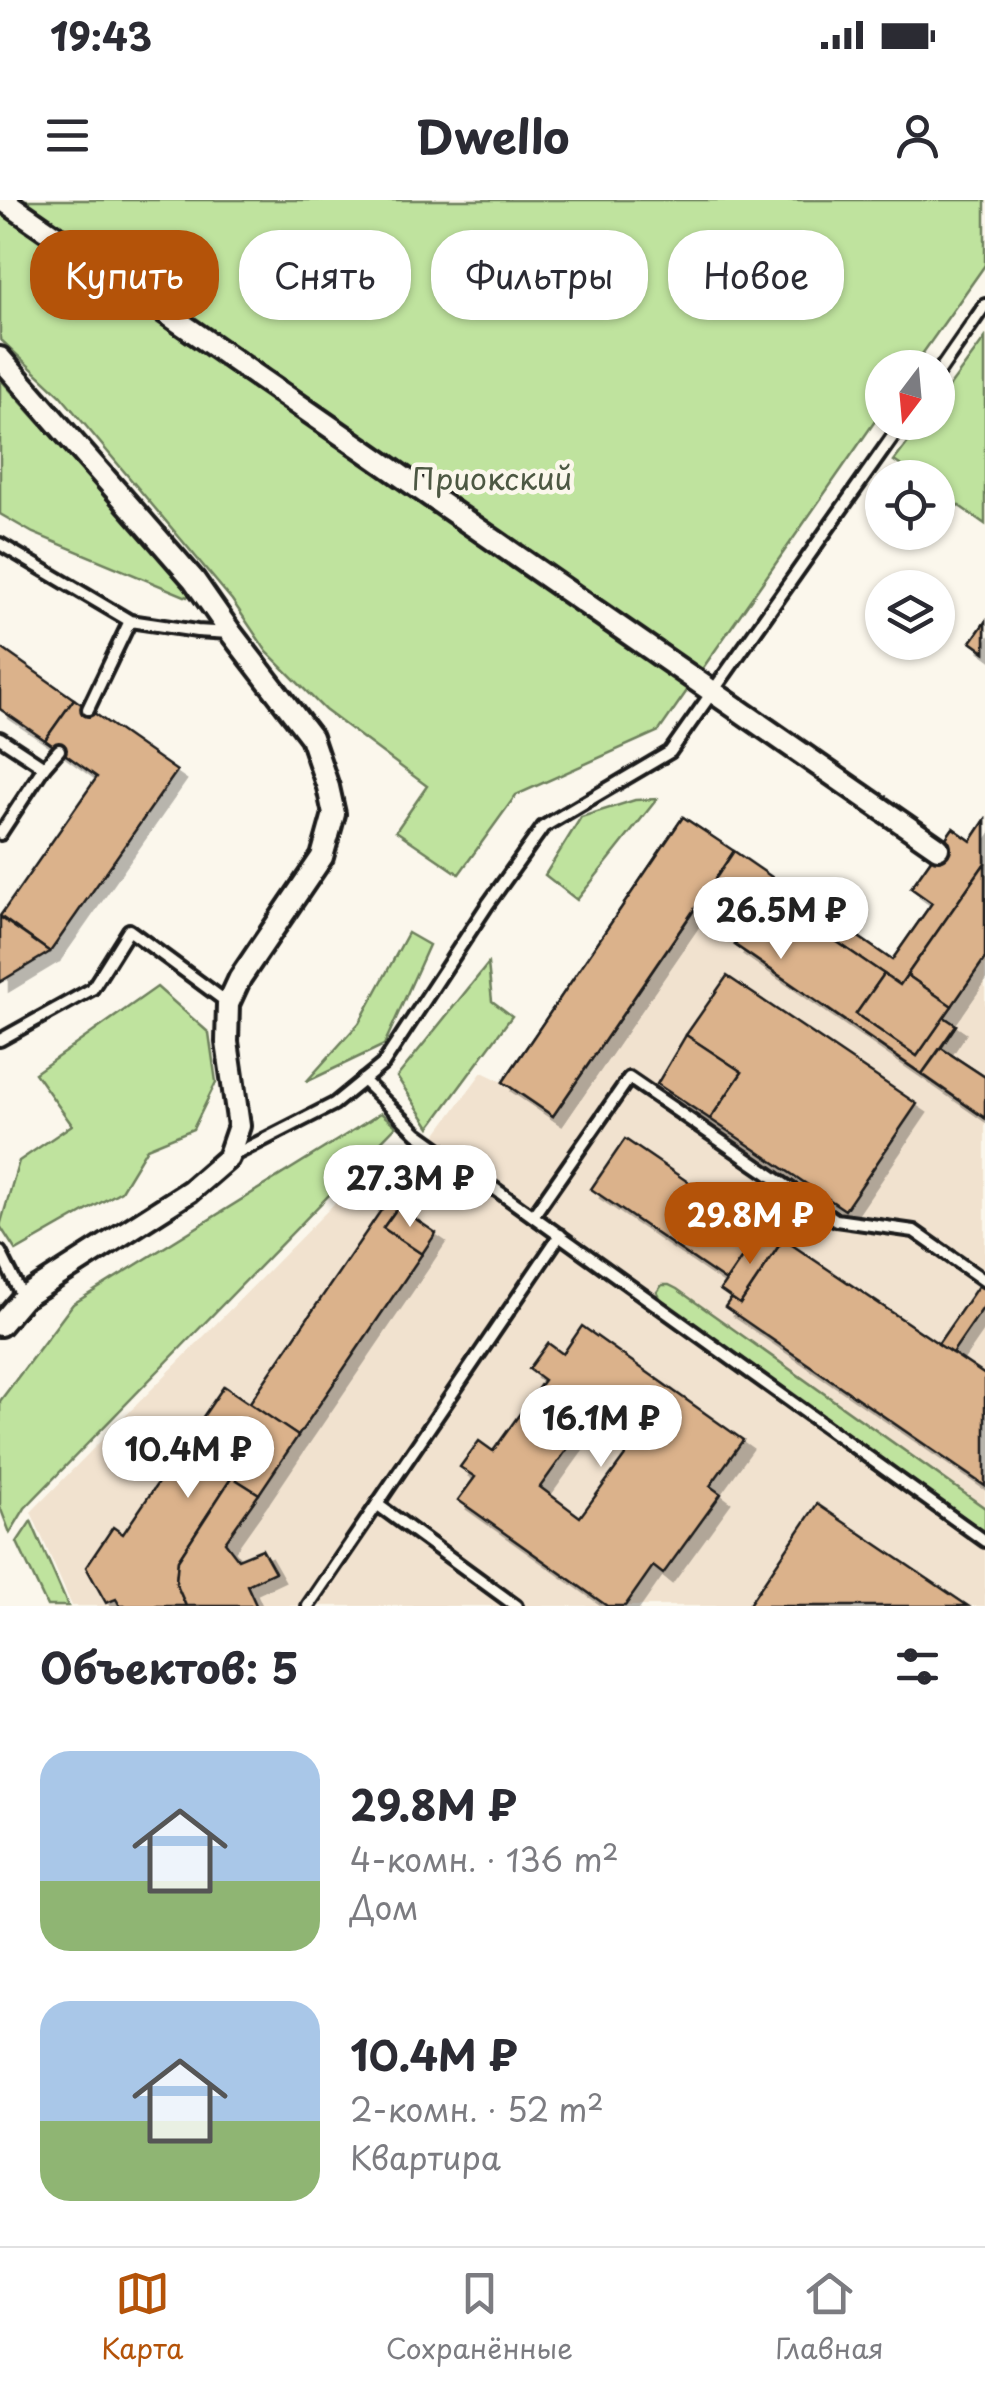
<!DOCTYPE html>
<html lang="ru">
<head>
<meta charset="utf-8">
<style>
	body { margin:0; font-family:"Playpen Sans",sans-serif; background:#f2f2f3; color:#2b2b33; height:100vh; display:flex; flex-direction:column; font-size:38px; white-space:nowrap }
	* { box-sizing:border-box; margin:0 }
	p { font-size:32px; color:#7c7c81 }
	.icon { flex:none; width:55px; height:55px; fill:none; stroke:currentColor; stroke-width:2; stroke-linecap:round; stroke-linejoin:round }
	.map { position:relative; height:1406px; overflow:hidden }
	.side { display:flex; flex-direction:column; background:#fff; flex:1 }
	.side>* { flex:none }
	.top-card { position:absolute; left:30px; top:30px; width:925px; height:90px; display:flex; gap:20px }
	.needle { width:65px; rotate:196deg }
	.buttons { position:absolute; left:865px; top:150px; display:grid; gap:20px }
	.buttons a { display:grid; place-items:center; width:90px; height:90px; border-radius:50%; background:#fff; box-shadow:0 2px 8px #0004; font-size:50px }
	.price { position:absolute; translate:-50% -85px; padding:0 22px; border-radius:35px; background:#fff; color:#222; font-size:32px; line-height:65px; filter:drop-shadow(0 2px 5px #0008) }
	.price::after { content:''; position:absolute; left:50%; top:60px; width:30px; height:22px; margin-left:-15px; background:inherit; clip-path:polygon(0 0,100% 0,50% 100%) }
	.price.selected { background:#b45309; color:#fff }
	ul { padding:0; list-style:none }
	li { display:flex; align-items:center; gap:30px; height:250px; padding:0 40px }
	li span { display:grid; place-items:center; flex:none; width:280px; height:200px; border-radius:30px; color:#555 }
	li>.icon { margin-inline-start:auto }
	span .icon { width:120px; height:120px; fill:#fffc; stroke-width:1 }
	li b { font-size:42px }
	h2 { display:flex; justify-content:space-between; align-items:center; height:120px; padding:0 40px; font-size:42px }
	.chip { padding:0 35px; border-radius:40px; background:#fff; box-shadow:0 2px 8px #0004; font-size:35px; line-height:90px }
	.chip.selected { background:#b45309; color:#fff }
	.status { display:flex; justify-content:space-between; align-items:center; height:70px; padding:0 50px; background:#fff; direction:ltr }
	.status svg { height:28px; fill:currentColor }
	header { display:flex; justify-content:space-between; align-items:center; height:130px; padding:0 40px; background:#fff; font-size:45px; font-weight:700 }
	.tabs { display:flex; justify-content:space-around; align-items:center; height:140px; border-top:2px solid #e1e1e2; background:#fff; font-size:28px; color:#7c7c81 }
	.tabs a { display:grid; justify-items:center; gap:5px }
	.tabs .selected { color:#b45309 }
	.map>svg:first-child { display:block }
</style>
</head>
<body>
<div class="status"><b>19:43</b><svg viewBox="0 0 49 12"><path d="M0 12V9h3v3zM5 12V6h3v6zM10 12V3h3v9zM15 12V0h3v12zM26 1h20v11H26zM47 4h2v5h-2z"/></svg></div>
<header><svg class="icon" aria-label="menu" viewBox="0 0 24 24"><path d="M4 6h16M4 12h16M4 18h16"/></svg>Dwello<svg class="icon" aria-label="person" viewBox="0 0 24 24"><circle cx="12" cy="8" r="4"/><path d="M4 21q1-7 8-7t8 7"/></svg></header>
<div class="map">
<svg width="985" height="1406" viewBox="0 0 985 1406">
	<defs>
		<filter id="shadow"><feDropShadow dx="9" dy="9" stdDeviation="0" flood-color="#0004"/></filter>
	</defs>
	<rect width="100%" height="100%" fill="#fbf7ec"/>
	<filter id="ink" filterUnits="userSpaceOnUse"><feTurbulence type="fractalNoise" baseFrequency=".01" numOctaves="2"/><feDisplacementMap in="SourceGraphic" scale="20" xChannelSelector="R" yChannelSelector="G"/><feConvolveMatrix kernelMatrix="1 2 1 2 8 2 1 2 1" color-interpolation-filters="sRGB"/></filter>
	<g filter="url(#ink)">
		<polygon fill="#f1e2cf" points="683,617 892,760 932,703 911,688 953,628 971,640 985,620 985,1406 72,1406 31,1312 388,949 416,962 482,872 503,882"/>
		<g fill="#bfe39e" stroke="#6e805d" stroke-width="2.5">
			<polygon points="0,0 985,0 985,65 913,167 882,168 882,211 659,531 516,595 459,674 396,631 427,586 325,510 267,452 232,400 60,195 0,139"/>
			<polygon points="985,138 985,324 938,291 938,278 918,277 894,261 923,223 938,222 938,202"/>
			<polygon points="0,179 191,392 187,397 33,333 0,314"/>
			<polygon points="657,599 577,700 545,675 581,617 635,600"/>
			<polygon points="408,733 429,745 384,845 306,882 359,823"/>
			<polygon points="488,764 492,801 512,816 430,927 397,877"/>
			<polygon points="157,787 209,833 216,882 193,929 147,948 121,991 16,1051 0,1026 19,961 72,925 35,873"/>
			<polygon points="381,913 396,926 25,1308 10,1333 0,1307 0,1201 73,1104"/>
			<polygon points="662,1085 669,1085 677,1089 985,1308 985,1332 663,1103 657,1092"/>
			<polygon points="31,1321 68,1406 47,1406 17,1342"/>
		</g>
		<g fill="#dbb28b" stroke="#1c1c1c" stroke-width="2.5" fill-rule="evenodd" filter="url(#shadow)">
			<polygon points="985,422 985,452 971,442"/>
			<polygon points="985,422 985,452 971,442"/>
			<polygon points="0,447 74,499 45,540 0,509"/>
			<polygon points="74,499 177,571 50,752 0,716 97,577 45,540"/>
			<polygon points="683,617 892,760 932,703 911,688 953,628 971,641 985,620 985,758 944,817 956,825 941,848 985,877 985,918 735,745 754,718 746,713 750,706 714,681 553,916 503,882"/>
			<polygon points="683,617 734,651 553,916 503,882"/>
			<polygon points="985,620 985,663 900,785 761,690 750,706 714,681 734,651 892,760 932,703 911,688 953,628 971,641"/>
			<polygon points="985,663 985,758 952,806 907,775"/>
			<polygon points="761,690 884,774 856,814 917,856 944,817 956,825 922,874 735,745 754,718 746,713"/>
			<polygon points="0,717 50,752 0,782"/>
			<polygon points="884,774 900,785 907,775 952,806 917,856 856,814"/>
			<polygon points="727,776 917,904 845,1010 710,919 742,872 686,835"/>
			<polygon points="686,835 742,872 710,919 657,884"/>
			<polygon points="941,848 985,877 985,918 922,874"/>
			<polygon points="625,939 760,1031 726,1081 591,989"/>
			<polygon points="388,1000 398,1007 383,1028 422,1054 298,1236 249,1204"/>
			<polygon points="398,1007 436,1033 422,1054 383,1028"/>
			<polygon points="755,1020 985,1175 985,1286 725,1107 731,1098 740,1104 780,1044 751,1025"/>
			<polygon points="760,1031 780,1044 740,1104 720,1090"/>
			<polygon points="985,1076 985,1105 952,1153 938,1144"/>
			<path d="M582,1126L743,1240L710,1286L721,1294L663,1374L653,1366L625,1406H607L458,1300L475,1277L460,1267L479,1241L493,1251L544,1180L529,1169L548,1143L563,1154ZM591,1216L632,1246L580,1317L540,1287Z"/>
			<polygon points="224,1186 298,1236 259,1294 232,1277 178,1360 176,1383 186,1406 120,1406 116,1399 106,1403 86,1367 113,1327 123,1334"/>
			<polygon points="232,1277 259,1294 225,1342 238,1359 262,1349 275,1372 247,1385 256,1405 254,1406 186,1406 176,1383 178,1360"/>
			<polygon points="817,1304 968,1406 748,1406"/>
		</g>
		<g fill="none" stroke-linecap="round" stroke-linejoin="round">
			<defs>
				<g id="lane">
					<polyline points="938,173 985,105"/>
					<polyline points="0,344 130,421"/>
					<polyline points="88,509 130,421 197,431 230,433"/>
					<polyline points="0,538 44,567 0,634"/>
					<polyline points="44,567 59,550"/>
					<polyline points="0,840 92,789 129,730 228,803"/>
					<polyline points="363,880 417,933 985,1341"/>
					<polyline points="228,958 334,904 383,864 488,704 543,627 670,552 903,222"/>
					<polyline points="533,1016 629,878 836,1020 914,1031 985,1081"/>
					<polyline points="0,1052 23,1098"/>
					<polyline points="378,1305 516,1406"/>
					<polyline points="308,1406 560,1035"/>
				</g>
				<g id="street">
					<polyline points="3,0 938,648"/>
					<polyline points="0,158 194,380 231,433 311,537 328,587 334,614 322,657 240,778 228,804 227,842 239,926 228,958 190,991 23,1098 0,1125"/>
				</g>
			</defs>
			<use href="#lane" stroke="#1c1c1c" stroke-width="18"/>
			<use href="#street" stroke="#1c1c1c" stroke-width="28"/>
			<use href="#lane" stroke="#fbf7ec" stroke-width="10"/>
			<use href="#street" stroke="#fbf7ec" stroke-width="20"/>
		</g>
	</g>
	<g text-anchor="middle" stroke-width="9" stroke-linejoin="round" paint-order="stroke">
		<g font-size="30" fill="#4d5843" stroke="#fbf7ec">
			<text x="492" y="290">Приокский</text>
		</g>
	</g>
</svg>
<div class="buttons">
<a><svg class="needle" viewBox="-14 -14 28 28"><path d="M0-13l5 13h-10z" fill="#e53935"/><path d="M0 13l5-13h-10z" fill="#7c7c81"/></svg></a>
<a><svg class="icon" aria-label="locate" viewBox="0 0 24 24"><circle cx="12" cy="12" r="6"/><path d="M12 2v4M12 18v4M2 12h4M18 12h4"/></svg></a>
<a><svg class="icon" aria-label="layers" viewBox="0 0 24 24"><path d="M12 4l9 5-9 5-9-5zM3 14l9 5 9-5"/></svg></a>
</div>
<b class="price" style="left:781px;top:762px">26.5M ₽</b>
<b class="price" style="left:410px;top:1030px">27.3M ₽</b>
<b class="price selected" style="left:750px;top:1067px">29.8M ₽</b>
<b class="price" style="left:601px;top:1270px">16.1M ₽</b>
<b class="price" style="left:188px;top:1301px">10.4M ₽</b>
<div class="top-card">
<a class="chip selected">Купить</a>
<a class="chip">Снять</a>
<a class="chip">Фильтры</a>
<a class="chip">Новое</a>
</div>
</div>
<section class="side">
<h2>Объектов: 5<svg class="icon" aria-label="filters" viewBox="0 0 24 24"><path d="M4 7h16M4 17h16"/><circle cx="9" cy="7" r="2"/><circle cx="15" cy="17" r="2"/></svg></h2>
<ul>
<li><span style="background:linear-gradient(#a9c7e8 65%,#8fb573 0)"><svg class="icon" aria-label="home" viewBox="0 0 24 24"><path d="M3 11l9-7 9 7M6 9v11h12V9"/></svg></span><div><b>29.8M ₽</b><p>4-комн. · 136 m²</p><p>Дом</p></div></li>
<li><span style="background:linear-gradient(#a9c7e8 60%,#8fb573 0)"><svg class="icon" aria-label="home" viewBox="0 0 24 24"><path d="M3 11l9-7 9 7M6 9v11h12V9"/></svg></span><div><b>10.4M ₽</b><p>2-комн. · 52 m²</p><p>Квартира</p></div></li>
</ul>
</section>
<nav class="tabs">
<a class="selected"><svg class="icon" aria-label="map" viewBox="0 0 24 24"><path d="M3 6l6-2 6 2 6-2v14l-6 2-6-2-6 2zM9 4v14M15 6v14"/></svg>Карта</a>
<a><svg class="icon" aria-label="saved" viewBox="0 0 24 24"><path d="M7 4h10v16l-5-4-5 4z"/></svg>Сохранённые</a>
<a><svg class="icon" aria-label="home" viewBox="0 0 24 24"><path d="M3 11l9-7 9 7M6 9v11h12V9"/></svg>Главная</a>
</nav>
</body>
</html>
